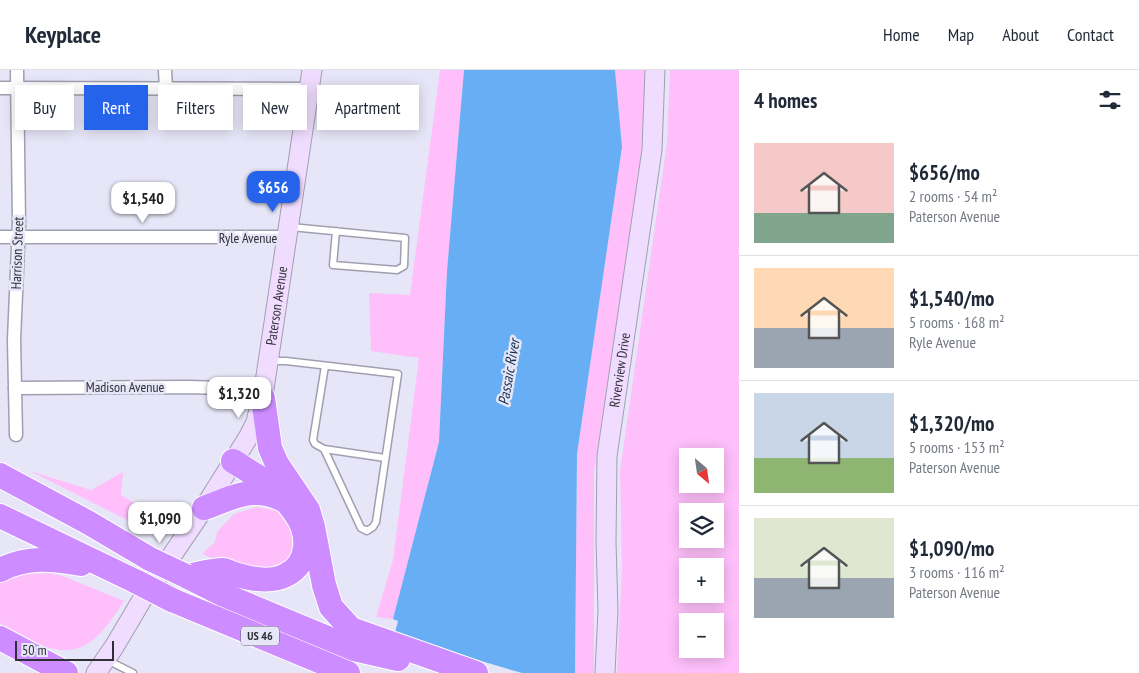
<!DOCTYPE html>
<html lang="en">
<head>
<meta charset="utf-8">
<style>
	body { margin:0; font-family:"PT Sans Narrow",sans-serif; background:#f2f2f3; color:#1f2937; height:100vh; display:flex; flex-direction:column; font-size:19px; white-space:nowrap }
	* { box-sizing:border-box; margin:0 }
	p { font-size:16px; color:#747a83 }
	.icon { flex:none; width:28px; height:28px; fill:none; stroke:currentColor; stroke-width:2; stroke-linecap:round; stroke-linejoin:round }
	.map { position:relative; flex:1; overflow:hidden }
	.panel { display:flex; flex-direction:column; background:#fff; width:400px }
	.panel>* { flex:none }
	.banner { position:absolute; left:15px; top:15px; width:475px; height:45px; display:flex; gap:10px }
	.needle { width:32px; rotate:151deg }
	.tools { position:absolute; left:679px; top:378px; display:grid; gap:10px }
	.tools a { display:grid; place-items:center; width:45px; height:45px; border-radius:0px; background:#fff; box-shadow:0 2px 12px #0003; font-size:25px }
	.scale { position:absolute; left:15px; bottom:12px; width:99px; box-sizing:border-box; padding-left:5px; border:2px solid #2f2f36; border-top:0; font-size:14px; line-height:18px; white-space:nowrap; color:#2f2f36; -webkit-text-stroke:4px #e7e6f8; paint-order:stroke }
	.price { position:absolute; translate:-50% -42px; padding:0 11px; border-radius:10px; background:#fff; color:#222; font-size:16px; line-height:32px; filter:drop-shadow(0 1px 2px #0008) }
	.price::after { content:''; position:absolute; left:50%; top:30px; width:15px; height:11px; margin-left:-8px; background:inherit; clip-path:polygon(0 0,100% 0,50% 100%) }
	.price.current { background:#2563eb; color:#fff }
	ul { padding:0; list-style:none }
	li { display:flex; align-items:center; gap:15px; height:125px; padding:0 15px }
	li+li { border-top:1px solid #e0e1e3 }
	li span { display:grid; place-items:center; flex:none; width:140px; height:100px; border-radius:0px; color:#555 }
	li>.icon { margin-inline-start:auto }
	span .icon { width:60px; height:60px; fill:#fffc; stroke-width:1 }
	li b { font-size:21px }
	h2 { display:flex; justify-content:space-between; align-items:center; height:60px; padding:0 15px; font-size:21px }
	.tag { padding:0 18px; border-radius:0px; background:#fff; box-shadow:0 2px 12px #0003; font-size:18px; line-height:45px }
	.tag.current { background:#2563eb; color:#fff }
	header { display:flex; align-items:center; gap:30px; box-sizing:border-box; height:70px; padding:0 25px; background:#fff; border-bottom:1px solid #e0e1e3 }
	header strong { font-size:24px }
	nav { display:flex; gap:28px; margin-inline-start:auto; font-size:18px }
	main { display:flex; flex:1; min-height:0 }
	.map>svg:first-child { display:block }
</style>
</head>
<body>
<header>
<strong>Keyplace</strong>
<nav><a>Home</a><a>Map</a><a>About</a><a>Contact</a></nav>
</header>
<main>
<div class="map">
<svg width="739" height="603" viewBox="0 0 739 603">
	<rect width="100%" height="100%" fill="#e7e6f8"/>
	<g fill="#febffa" fill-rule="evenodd">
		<polygon points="440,0 464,0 447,201 439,372 393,549 376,547 393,490 419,288 371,281 369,223 410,225"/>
		<polygon points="615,0 646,0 640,95 594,402 594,603 575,603 577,384 622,77"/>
		<path d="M670,0H739V603H617L622,496L620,401L667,73ZM688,386H715V414H688ZM688,441H715V469H688ZM715,496V524H688V496ZM715,551V579H688V551Z"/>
		<polygon points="30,401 91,420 123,402 121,425 169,455 161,467"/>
		<polygon points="257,437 284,442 299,466 300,484 282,497 238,499 202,484 215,472 217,462 234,444"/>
		<path d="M28,501L29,504L50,503L63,506L124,531C98,571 79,595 30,570C20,565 9,561 0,553V511Z"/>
	</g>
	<polygon fill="#67aef5" points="464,0 615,0 622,77 577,384 575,603 384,603 398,551 393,549 439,372 447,201"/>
	<polygon fill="#e7e6f8" points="392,561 471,588 522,603 382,603"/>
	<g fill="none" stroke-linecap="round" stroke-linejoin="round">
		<defs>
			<g id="lane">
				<polyline points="291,157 405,168 404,196 397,200 333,195 336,161"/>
				<polyline points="270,291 286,291 398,304 376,452 373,457 367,461 361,458 324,379 315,374 313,370 325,296"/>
				<polyline points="324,379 385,388"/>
				<polyline points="107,590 133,603"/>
			</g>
			<g id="street">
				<polyline points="165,0 166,19"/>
				<polyline points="0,18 309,19"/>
				<polyline points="0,167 286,167"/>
				<polyline points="15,318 187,317 264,319"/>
				<polyline points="16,365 14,270 19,153 17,0"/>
			</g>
			<g id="secondary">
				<path id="s1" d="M96,603L114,577L143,528L204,438L249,366L256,352L264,319L312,0"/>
				<path id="s2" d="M605,603L608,540L606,472L607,386L652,80L655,0"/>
			</g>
			<g id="highway">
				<polyline points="263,328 270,378 277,394 308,440 313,457 324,515 331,537 351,559 476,603"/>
				<polyline points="233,391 271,415 282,426"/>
				<polyline points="0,405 89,453 150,489"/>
				<polyline points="0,446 137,512"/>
				<path d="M0,500C27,486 53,489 81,494"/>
				<polyline points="186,506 224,525 354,579 398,589"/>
				<path d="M186,506C196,505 214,499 223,500C227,500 231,503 234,504C250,509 271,513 286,505C311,493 309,462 295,443C292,439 289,434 285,431C276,426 265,423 256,423C239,422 220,433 204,438"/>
				<polyline points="172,530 348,603"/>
				<polyline points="0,568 66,603"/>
			</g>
		</defs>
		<use href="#lane" stroke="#a09fb0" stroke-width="9"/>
		<use href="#street" stroke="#a09fb0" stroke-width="15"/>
		<use href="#secondary" stroke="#a09fb0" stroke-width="21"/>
		<use href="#highway" stroke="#fff" stroke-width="26"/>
		<use href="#lane" stroke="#fff" stroke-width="6"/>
		<use href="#street" stroke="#fff" stroke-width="12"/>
		<use href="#secondary" stroke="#f0dcff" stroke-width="19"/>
		<use href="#highway" stroke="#cd8cff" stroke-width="24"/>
		<defs>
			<g id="highway-bridge">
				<polyline points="150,489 186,506"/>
				<polyline points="137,512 172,530"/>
			</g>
		</defs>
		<use href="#highway-bridge" stroke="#fff" stroke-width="26" stroke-linecap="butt"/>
		<use href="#highway-bridge" stroke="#cd8cff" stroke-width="24"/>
	</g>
	<g text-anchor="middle" stroke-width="5" stroke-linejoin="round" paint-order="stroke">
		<rect fill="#e7e6f8" stroke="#666670" stroke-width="1" x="241" y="556.5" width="38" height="19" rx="4"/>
		<g font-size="12" font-weight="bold" fill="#2f2f36">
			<text x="260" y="570">US 46</text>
		</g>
		<g font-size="14" fill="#2f2f36" stroke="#e7e6f8">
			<text x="248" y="173">Ryle Avenue</text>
			<text transform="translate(17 183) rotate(-88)" y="5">Harrison Street</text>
			<text dy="5" stroke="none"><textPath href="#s1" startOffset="416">Paterson Avenue</textPath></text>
			<text dy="5" stroke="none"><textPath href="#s2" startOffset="304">Riverview Drive</textPath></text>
			<text x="125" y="322">Madison Avenue</text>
		</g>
		<g font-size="15" font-style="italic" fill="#112f4b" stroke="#e7e6f8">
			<text transform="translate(509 302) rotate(-80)" y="5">Passaic River</text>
		</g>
	</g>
</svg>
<div class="tools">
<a><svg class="needle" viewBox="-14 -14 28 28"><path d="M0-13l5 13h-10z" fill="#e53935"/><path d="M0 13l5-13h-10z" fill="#747a83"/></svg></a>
<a><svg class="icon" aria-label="layers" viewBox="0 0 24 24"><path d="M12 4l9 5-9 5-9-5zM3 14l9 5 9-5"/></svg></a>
<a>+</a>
<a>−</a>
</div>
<div class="scale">50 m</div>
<b class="price current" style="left:273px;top:143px">$656</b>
<b class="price" style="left:143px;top:154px">$1,540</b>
<b class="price" style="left:239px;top:349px">$1,320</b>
<b class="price" style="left:160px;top:474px">$1,090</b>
<div class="banner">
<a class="tag">Buy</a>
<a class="tag current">Rent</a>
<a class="tag">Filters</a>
<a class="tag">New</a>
<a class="tag">Apartment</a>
</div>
</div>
<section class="panel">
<h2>4 homes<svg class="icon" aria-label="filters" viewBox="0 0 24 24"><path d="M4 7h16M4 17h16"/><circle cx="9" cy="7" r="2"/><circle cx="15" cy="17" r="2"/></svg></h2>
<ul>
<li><span style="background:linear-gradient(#f6c9c9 70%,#7fa58c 0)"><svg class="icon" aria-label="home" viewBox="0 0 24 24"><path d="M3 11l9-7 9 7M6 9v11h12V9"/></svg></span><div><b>$656/mo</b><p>2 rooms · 54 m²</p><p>Paterson Avenue</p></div></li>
<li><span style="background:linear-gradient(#ffd9b3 60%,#9aa5b1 0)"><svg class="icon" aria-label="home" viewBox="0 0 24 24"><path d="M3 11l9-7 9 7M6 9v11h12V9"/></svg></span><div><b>$1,540/mo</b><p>5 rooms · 168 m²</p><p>Ryle Avenue</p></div></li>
<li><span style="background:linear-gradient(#c9d6e8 65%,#8fb573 0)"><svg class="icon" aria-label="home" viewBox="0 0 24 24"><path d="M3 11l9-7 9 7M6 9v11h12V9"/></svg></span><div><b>$1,320/mo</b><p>5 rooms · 153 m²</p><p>Paterson Avenue</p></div></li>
<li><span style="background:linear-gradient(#dfe7d0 60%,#9aa5b1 0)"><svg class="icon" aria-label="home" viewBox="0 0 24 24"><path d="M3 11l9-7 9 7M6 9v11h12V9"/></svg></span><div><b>$1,090/mo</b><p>3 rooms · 116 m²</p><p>Paterson Avenue</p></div></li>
</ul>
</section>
</main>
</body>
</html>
